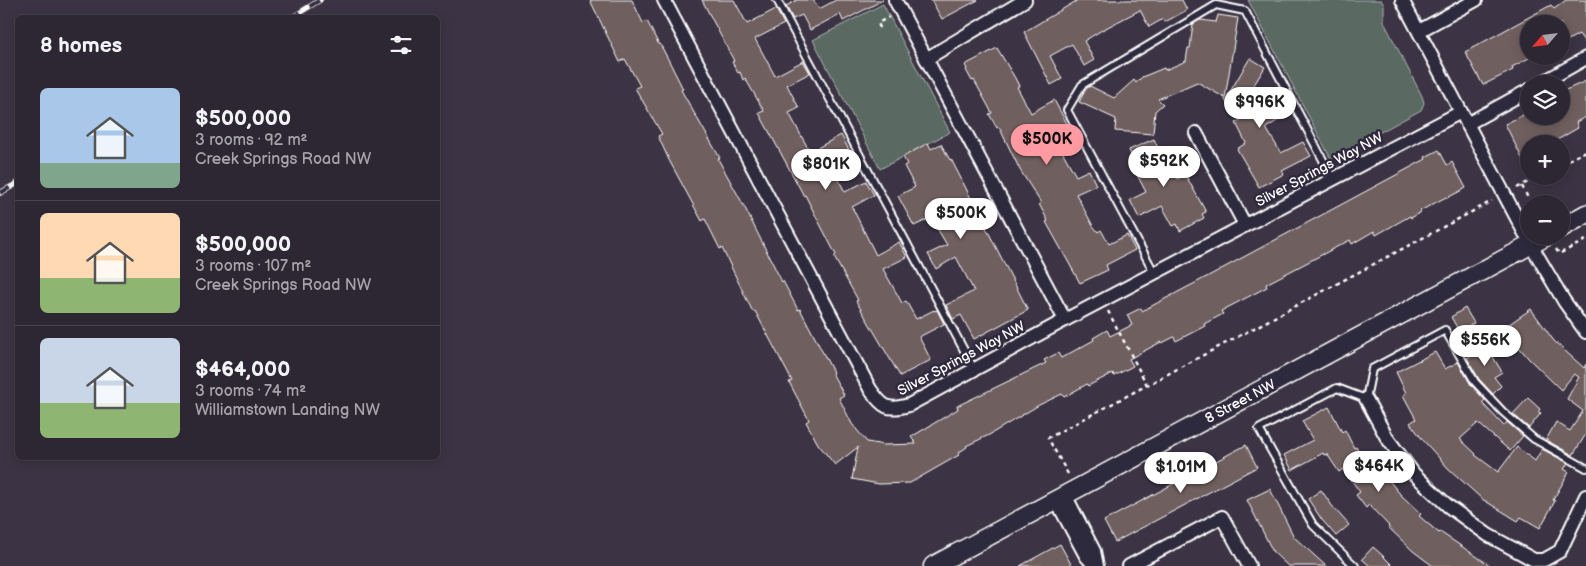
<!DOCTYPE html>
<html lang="en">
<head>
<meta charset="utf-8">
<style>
	body { margin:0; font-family:"Balsamiq Sans",sans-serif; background:#352f3b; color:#f1f3f6; height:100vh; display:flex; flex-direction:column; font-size:19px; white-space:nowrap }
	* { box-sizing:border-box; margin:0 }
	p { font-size:16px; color:#a7a5ac }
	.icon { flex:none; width:28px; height:28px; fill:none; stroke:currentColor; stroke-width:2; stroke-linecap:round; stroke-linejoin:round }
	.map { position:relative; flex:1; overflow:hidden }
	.drawer { position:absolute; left:15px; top:15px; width:425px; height:445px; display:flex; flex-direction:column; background:#2d2733; border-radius:8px; box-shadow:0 2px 12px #0003,0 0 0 1px #48444e }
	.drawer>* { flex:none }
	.needle { width:32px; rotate:242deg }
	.fabs { position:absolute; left:1520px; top:15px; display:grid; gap:10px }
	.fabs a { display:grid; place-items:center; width:50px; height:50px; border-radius:50%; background:#2d2733; box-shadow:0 2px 12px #0003,0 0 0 1px #48444e; font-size:25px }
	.price { position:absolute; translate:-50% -42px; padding:0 11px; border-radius:18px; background:#fff; color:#222; font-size:16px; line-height:32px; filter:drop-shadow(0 1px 2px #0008) }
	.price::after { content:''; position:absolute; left:50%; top:30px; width:15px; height:11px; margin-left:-8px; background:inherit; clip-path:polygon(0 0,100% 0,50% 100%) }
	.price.selected { background:#ff9aa2; color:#111 }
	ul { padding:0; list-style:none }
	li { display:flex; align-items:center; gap:15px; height:125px; padding:0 25px }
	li+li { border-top:1px solid #48444e }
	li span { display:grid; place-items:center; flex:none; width:140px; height:100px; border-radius:8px; color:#555 }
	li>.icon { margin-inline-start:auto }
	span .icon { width:60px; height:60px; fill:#fffc; stroke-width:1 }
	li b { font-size:21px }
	h2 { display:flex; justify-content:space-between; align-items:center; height:60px; padding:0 25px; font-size:21px }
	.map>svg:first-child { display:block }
</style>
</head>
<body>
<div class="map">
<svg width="1586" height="566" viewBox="0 0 1586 566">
	<rect width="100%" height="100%" fill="#3c3444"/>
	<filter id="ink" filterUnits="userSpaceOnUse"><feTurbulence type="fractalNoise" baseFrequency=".02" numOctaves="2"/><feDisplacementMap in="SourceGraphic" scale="10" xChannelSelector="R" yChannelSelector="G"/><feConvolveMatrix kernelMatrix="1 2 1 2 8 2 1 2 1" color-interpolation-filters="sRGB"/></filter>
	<g filter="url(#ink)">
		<g fill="#5a6b63" stroke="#acb5b1">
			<polygon points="1248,0 1381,0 1384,5 1384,22 1422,96 1424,103 1421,110 1331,159"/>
			<polygon points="883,4 950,132 880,169 813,40"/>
		</g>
		<g fill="#705e5e" stroke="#fff">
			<polygon points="590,0 632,0 643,23 647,21 659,45 660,44 668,59 683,89 681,90 720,158 718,159 744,206 782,282 783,281 798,310 800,309 833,372 832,373 844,395 839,398 852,424 867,442 884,445 916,444 911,437 958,409 957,406 1046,363 1044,360 1058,353 1061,358 1094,340 1093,338 1107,330 1110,336 1132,325 1127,315 1141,308 1142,311 1199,281 1426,159 1425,157 1439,150 1447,165 1452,162 1466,188 1447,198 1446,197 1420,211 1421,212 1411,218 1410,216 1376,235 1374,231 1352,244 1350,240 1266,284 1267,287 1221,311 1223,314 1204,324 1205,326 1176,341 1174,337 1162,343 1161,342 1129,359 1133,366 1114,376 1113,373 1088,386 1087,384 1064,397 1062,394 1039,405 989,435 966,446 967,447 958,453 959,455 910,483 879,484 852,479 858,447 835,465 818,444 806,422 809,420 789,382 792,381 755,311 753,312 747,300 722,248 720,249 705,219 702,221 669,160 658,136 662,134 635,88 640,86 625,59 620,62"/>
			<polygon points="702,0 734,0 747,24 776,9 777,11 784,24 755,39 775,76 803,61 810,73 787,85 799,108 789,113 810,152 841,135 849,150 829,161 845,192 866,181 874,195 852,207 876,255 899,242 907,257 883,269 902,303 906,301 916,319 934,310 934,311 937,310 944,324 919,337 931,360 900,376 856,301 858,300 834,257 836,255 805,195 804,196 759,113 764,111 745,78 743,80 740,72 738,73 732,62 734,61"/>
			<polygon points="797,0 813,0 819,9 836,0 883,0 843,21 840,14 810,30 802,15 793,19 786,6"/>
			<polygon points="931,0 978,0 942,19"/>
			<polygon points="1078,0 1182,0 1187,10 1165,22 1163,19 1149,27 1140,10 1102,30 1084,41 1094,60 1084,66 1072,44 1050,56 1062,79 1051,85 1024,32"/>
			<polygon points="1566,0 1586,0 1586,44 1579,34 1561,44 1561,24 1529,24 1529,58 1512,67 1513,70 1483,85 1465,52 1551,5 1554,9"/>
			<polygon points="1218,15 1238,18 1225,98 1197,82 1158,99 1163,104 1155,111 1153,134 1115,131 1116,119 1079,102 1086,89 1090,86 1114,98 1134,80 1136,83 1142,77 1164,68 1165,70 1186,61 1188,48 1190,48 1193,24 1200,20 1216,22"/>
			<polygon points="997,48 1015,78 1019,86 1017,87 1031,113 1054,100 1072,133 1078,145 1063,153 1076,176 1089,170 1096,185 1076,194 1093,226 1098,232 1101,230 1109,244 1127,235 1135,250 1106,265 1108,270 1080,283 1046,222 1048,221 1039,204 1041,203 1020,170 999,127 997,128 989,114 992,113 974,80 972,81 966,70 967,69 965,65"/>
			<polygon points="1250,58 1265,67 1254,85 1271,109 1282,103 1288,114 1266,128 1281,153 1303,142 1311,156 1282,171 1284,174 1259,187 1237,149 1246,143 1236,123 1240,121 1225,100"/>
			<polygon points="1586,81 1586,117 1576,122 1578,128 1557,140 1552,142 1550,138 1538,144 1529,144 1529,172 1505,124 1529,112 1529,116 1561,116 1561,104 1566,102 1561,92"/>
			<polygon points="1154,139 1163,159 1166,157 1178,179 1185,174 1206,212 1202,214 1204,218 1180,231 1177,224 1173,226 1162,206 1139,218 1130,200 1146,192 1136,173 1139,172 1129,150"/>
			<polygon points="928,143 931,149 941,144 950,160 951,159 1028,310 974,339 961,315 953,319 946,305 974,291 956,257 936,269 928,254 947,245 931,218 914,226 898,196 915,187 904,166 907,164 903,157"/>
			<polygon points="1465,308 1474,323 1459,331 1451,317"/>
			<polygon points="1531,309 1554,341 1584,368 1586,364 1586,434 1573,455 1546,440 1556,422 1570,431 1583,411 1567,399 1579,377 1574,374 1561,390 1529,359 1512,339 1505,327"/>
			<polygon points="1484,342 1502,372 1494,377 1501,386 1493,394 1479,379 1467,358 1472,355 1470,351"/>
			<polygon points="1435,352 1445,369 1458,362 1471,385 1485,400 1482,403 1504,426 1507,422 1523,436 1510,451 1478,423 1460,439 1476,454 1475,455 1498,472 1517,447 1535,461 1542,449 1568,463 1564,469 1569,472 1553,500 1555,501 1540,528 1521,517 1518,521 1482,499 1448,468 1423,440 1410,423 1416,419 1403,395 1406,393 1396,372"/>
			<polygon points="1528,398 1540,409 1538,412 1541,413 1529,428 1513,414"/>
			<polygon points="1329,407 1342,432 1345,430 1354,448 1356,447 1364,461 1370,457 1382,474 1383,473 1400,494 1421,514 1419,516 1439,533 1440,532 1491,566 1433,566 1413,551 1388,527 1389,526 1369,505 1366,508 1356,495 1360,492 1343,469 1339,472 1327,454 1324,455 1323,453 1292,470 1284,455 1313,440 1302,421"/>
			<polygon points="1246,445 1257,467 1115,542 1104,521"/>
			<polygon points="1270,489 1294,537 1326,566 1288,566 1273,552 1247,500"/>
			<polygon points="1321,490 1333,507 1349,525 1336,536 1322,520 1308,499"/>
			<polygon points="1060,544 1072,566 1020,566"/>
			<polygon points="1373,547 1381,554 1393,566 1370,566 1362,559"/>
		</g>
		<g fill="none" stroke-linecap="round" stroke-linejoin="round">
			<defs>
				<g id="lane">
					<polyline points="777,0 974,369"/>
					<polyline points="1154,272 1067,110 1082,85 1216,5 1245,11 1333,179"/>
					<polyline points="1355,566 1313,525 1259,429 1337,388 1366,399 1372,369 1445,330 1475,382 1503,412 1534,439 1586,468"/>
				</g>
				<g id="street">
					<path d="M664,0L870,389C883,408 888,411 909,405L1065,320L1461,112"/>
					<polyline points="895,0 1065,320"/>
					<polyline points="1402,0 1531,245 1564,301 1586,332"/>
					<polyline points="1419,31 1476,0"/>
					<polyline points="926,59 1025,0"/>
					<polyline points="1540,84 1586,58"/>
					<polyline points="1467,124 1529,90"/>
					<polyline points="1196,133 1245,225"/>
					<polyline points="1366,399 1387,438 1414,474 1448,506 1488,535 1534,560 1544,560 1560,551 1586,496"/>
					<polyline points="1065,495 1094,551 1097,566"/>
					<polyline points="1056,500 1086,556 1095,566"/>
					<polyline points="1129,566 1222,517 1249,566"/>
				</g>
				<g id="secondary">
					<polyline points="1561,228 1586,214"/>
					<polyline points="933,566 1547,236"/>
				</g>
			</defs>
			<use href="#lane" stroke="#fff" stroke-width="10"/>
			<use href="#street" stroke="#fff" stroke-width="16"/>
			<use href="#secondary" stroke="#fff" stroke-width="21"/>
			<g stroke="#fff" stroke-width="2.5" stroke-dasharray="4 4" stroke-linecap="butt">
				<polyline points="880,28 878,23 889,17"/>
				<polyline points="1561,164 1586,151"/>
				<polyline points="1522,186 1531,204"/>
				<polyline points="1517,188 1539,176"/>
				<polyline points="1556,249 1559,254 1586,240"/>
				<polyline points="1108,311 1147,385"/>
				<polyline points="1068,474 1048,438 1492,201"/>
			</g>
			<use href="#lane" stroke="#2f2a3d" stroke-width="6"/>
			<use href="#street" stroke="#2f2a3d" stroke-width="12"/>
			<use href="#secondary" stroke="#2f2a3d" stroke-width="18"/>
			<defs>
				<g id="rail">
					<polyline points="291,18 320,0"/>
					<polyline points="0,193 18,183"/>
				</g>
			</defs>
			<use href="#rail" stroke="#fff" stroke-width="5.5"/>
			<use href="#rail" stroke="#2f2a3d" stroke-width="4" stroke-dasharray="11" stroke-linecap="butt"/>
		</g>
	</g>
	<g text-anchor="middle" stroke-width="5" stroke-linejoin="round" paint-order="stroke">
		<g font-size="14" fill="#fff" stroke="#2f2a3d">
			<text transform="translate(1319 169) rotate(-28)" y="5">Silver Springs Way NW</text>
			<text transform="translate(961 358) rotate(-28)" y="5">Silver Springs Way NW</text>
			<text transform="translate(1240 401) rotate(-28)" y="5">8 Street NW</text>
		</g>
	</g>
</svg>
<div class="fabs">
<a><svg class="needle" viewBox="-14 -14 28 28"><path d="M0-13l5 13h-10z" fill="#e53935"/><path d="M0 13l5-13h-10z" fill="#a7a5ac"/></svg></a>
<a><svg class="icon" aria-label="layers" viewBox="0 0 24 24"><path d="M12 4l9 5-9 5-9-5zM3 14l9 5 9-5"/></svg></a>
<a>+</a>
<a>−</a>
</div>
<b class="price" style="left:1260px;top:129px">$996K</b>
<b class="price selected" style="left:1047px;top:166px">$500K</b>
<b class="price" style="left:1164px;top:188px">$592K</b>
<b class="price" style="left:826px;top:191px">$801K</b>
<b class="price" style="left:961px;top:240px">$500K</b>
<b class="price" style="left:1485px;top:367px">$556K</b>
<b class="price" style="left:1379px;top:493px">$464K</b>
<b class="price" style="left:1181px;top:494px">$1.01M</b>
<section class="drawer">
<h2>8 homes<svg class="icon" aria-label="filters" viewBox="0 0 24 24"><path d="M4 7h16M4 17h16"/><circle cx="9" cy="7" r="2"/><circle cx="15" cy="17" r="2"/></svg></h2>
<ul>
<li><span style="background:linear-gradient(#a9c7e8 75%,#7fa58c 0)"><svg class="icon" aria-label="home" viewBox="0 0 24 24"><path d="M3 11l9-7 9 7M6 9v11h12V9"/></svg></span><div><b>$500,000</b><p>3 rooms · 92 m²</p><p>Creek Springs Road NW</p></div></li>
<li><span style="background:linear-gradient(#ffd9b3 65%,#8fb573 0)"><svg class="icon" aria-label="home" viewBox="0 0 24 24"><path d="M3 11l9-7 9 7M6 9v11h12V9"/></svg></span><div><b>$500,000</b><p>3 rooms · 107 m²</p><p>Creek Springs Road NW</p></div></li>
<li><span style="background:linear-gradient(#c9d6e8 65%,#8fb573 0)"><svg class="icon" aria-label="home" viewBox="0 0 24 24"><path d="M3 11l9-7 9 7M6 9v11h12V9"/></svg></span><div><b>$464,000</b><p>3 rooms · 74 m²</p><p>Williamstown Landing NW</p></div></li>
</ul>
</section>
</div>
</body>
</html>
